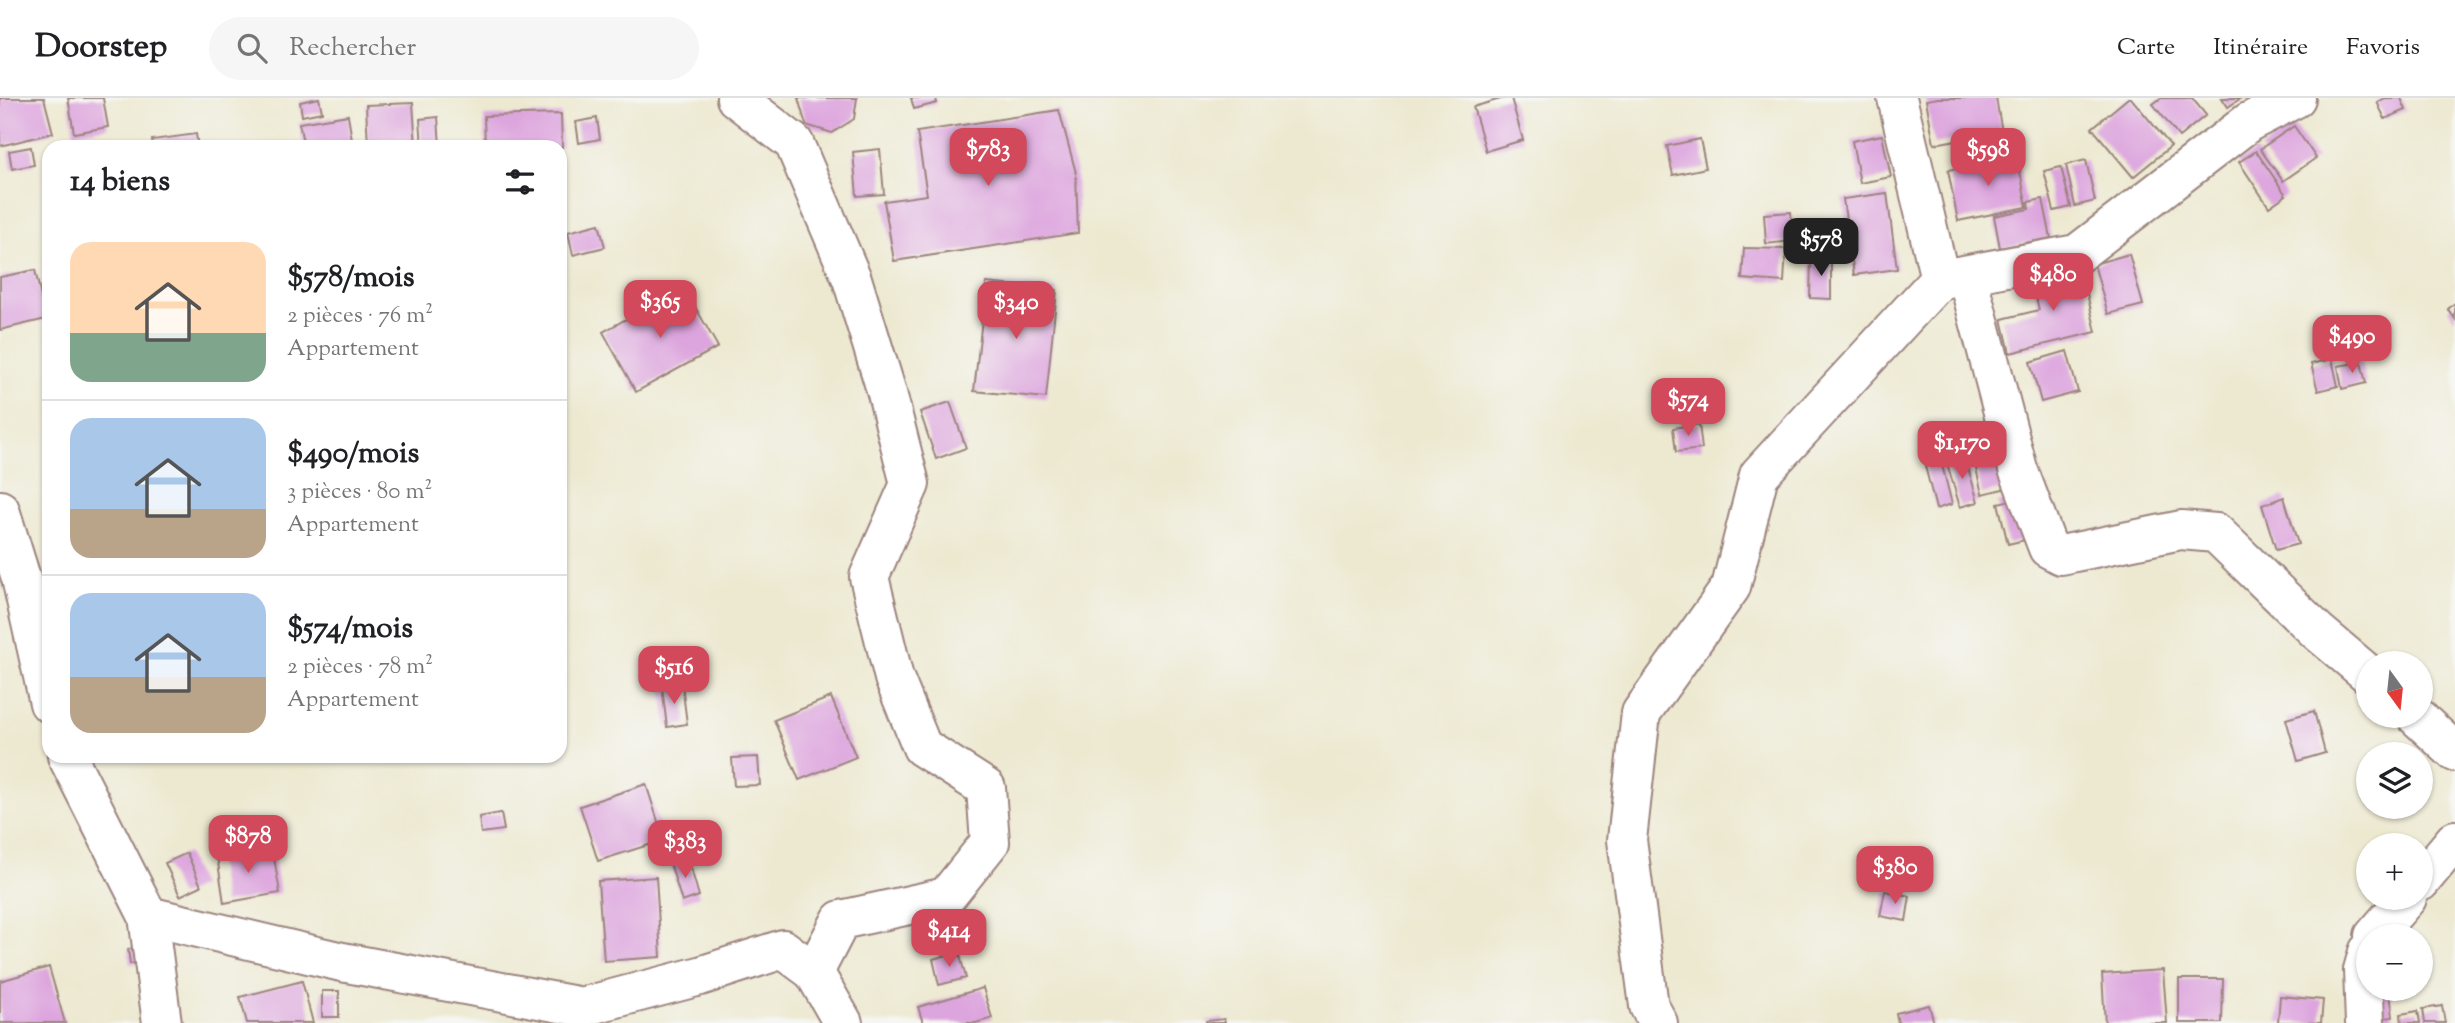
<!DOCTYPE html>
<html lang="fr">
<head>
<meta charset="utf-8">
<style>
	body { margin:0; font-family:"Sorts Mill Goudy",serif; background:#f6f6f6; color:#202124; height:100vh; display:flex; flex-direction:column; font-size:26px; white-space:nowrap }
	* { box-sizing:border-box; margin:0 }
	p { font-size:23px; color:#757577 }
	.icon { flex:none; width:38px; height:38px; fill:none; stroke:currentColor; stroke-width:2; stroke-linecap:round; stroke-linejoin:round }
	.map { position:relative; flex:1; overflow:hidden }
	.panel { position:absolute; left:42px; top:42px; width:525px; height:623px; display:flex; flex-direction:column; background:#fff; border-radius:21px; box-shadow:0 2px 5px #0004 }
	.panel>* { flex:none }
	.needle { width:46px; rotate:165deg }
	.tools { position:absolute; left:2356px; top:553px; display:grid; gap:14px }
	.tools a { display:grid; place-items:center; width:77px; height:77px; border-radius:50%; background:#fff; box-shadow:0 2px 5px #0004; font-size:35px }
	.price { position:absolute; translate:-50% -60px; padding:0 16px; border-radius:14px; background:#d1495b; color:#fff; font-size:23px; line-height:46px; filter:drop-shadow(0 2px 4px #0008) }
	.price::after { content:''; position:absolute; left:50%; top:42px; width:21px; height:16px; margin-left:-10px; background:inherit; clip-path:polygon(0 0,100% 0,50% 100%) }
	.price.current { background:#222; color:#fff }
	ul { padding:0; list-style:none }
	li { display:flex; align-items:center; gap:21px; height:175px; padding:0 28px }
	li+li { border-top:2px solid #e0e0e0 }
	li span { display:grid; place-items:center; flex:none; width:196px; height:140px; border-radius:21px; color:#555 }
	li>.icon { margin-inline-start:auto }
	span .icon { width:84px; height:84px; fill:#fffc; stroke-width:1 }
	li b { font-size:30px }
	h2 { display:flex; justify-content:space-between; align-items:center; height:84px; padding:0 28px; font-size:30px }
	header { display:flex; align-items:center; gap:42px; box-sizing:border-box; height:98px; padding:0 35px; background:#fff; border-bottom:2px solid #e0e0e0 }
	header strong { font-size:33px }
	nav { display:flex; gap:38px; margin-inline-start:auto; font-size:24px }
	.search { width:490px; height:63px; background:#f6f6f6; display:flex; align-items:center; gap:18px; box-sizing:border-box; padding:0 24px; border-radius:38px; color:#757577; font-size:26px }
	.map>svg:first-child { display:block }
</style>
</head>
<body>
<header>
<strong>Doorstep</strong>
<div class="search"><svg class="icon" aria-label="search" viewBox="0 0 24 24"><circle cx="10" cy="10" r="6"/><path d="M15 15l6 6"/></svg>Rechercher</div>
<nav><a>Carte</a><a>Itinéraire</a><a>Favoris</a></nav>
</header>
<div class="map">
<svg width="2455" height="925" viewBox="0 0 2455 925">
	<rect width="100%" height="100%" fill="#f6f6f2"/>
	<filter id="ink" filterUnits="userSpaceOnUse"><feTurbulence type="fractalNoise" baseFrequency=".0143" numOctaves="2"/><feDisplacementMap in="SourceGraphic" scale="14" xChannelSelector="R" yChannelSelector="G"/><feConvolveMatrix kernelMatrix="1 2 1 2 8 2 1 2 1" color-interpolation-filters="sRGB"/></filter>
	<filter id="wash" filterUnits="userSpaceOnUse"><feTurbulence type="fractalNoise" baseFrequency=".00686" numOctaves="4" result="noise"/><feDisplacementMap in="SourceGraphic" scale="28" xChannelSelector="R" yChannelSelector="G"/><feGaussianBlur stdDeviation="1.57" result="paint"/><feColorMatrix in="noise" values="0 0 0 0 0 0 0 0 0 0 0 0 0 0 0 0 0 1.4 0 .05"/><feComposite in="paint" operator="in"/></filter>
	<g filter="url(#wash)">
		<rect width="100%" height="100%" fill="#ede9d1"/>
		<g id="blocks">
			<g fill="#dda5de">
				<polygon points="0,0 44,0 53,35 0,48"/>
				<polygon points="68,0 103,0 108,29 74,35"/>
				<polygon points="319,0 322,14 302,18 300,4"/>
				<polygon points="798,0 857,0 854,21 832,35 806,27"/>
				<polygon points="911,0 936,0 937,5 914,11"/>
				<polygon points="1504,0 1511,0 1523,42 1486,53 1473,9"/>
				<polygon points="1938,0 1996,0 2002,34 1934,46 1926,2"/>
				<polygon points="2128,0 2131,0 2171,48 2133,79 2092,30"/>
				<polygon points="2161,0 2192,0 2206,17 2179,39 2153,6"/>
				<polygon points="2222,0 2241,0 2228,9"/>
				<polygon points="2385,0 2401,0 2406,12 2385,21 2377,4"/>
				<polygon points="413,5 416,49 368,49 366,7"/>
				<polygon points="1059,12 1076,75 1078,135 894,163 884,103 927,97 917,34"/>
				<polygon points="561,16 562,49 485,49 484,18"/>
				<polygon points="348,17 353,49 304,49 299,25"/>
				<polygon points="438,19 440,49 422,49 420,21"/>
				<polygon points="597,20 600,41 579,45 576,24"/>
				<polygon points="2294,28 2316,60 2283,83 2260,51"/>
				<polygon points="196,36 198,49 153,49 152,42"/>
				<polygon points="1882,37 1891,79 1860,85 1852,43"/>
				<polygon points="1700,41 1706,70 1673,77 1667,48"/>
				<polygon points="31,49 34,67 12,71 9,53"/>
				<polygon points="880,51 884,96 857,98 853,54"/>
				<polygon points="2256,53 2286,97 2269,109 2239,64"/>
				<polygon points="2017,58 2027,109 1958,123 1948,72"/>
				<polygon points="2086,62 2095,103 2075,108 2066,67"/>
				<polygon points="2061,69 2071,109 2054,113 2044,73"/>
				<polygon points="1887,95 1897,171 1854,177 1843,101"/>
				<polygon points="2043,101 2051,140 2000,150 1994,118 2029,111 2028,104"/>
				<polygon points="1791,114 1793,143 1766,146 1764,116"/>
				<polygon points="599,126 605,149 573,157 568,134"/>
				<polygon points="1744,150 1786,151 1784,184 1742,181"/>
				<polygon points="2129,156 2143,207 2108,216 2094,166"/>
				<polygon points="1811,159 1831,159 1831,201 1810,200"/>
				<polygon points="2081,170 2096,234 2010,255 2002,221 2039,212 2032,182"/>
				<polygon points="35,172 46,221 0,232 0,179"/>
				<polygon points="986,185 1057,192 1046,300 974,293"/>
				<polygon points="684,189 718,249 636,294 603,234"/>
				<polygon points="2455,205 2455,221 2448,211"/>
				<polygon points="2067,253 2078,294 2041,304 2030,264"/>
				<polygon points="2332,261 2338,288 2318,293 2311,266"/>
				<polygon points="2361,264 2366,285 2342,291 2338,268"/>
				<polygon points="950,304 966,350 936,361 920,314"/>
				<polygon points="1699,326 1702,351 1676,354 1673,330"/>
				<polygon points="1996,344 2007,390 1982,396 1971,349"/>
				<polygon points="1964,356 1978,404 1960,409 1946,362"/>
				<polygon points="1941,363 1952,406 1936,411 1925,368"/>
				<polygon points="2284,399 2298,446 2276,452 2262,407"/>
				<polygon points="2020,400 2029,441 2008,446 1998,405"/>
				<polygon points="682,586 687,626 667,629 662,589"/>
				<polygon points="831,599 856,659 799,682 774,622"/>
				<polygon points="2314,613 2325,655 2298,663 2286,621"/>
				<polygon points="758,659 760,687 734,688 732,660"/>
				<polygon points="646,686 664,742 598,763 580,708"/>
				<polygon points="501,715 504,732 481,735 479,719"/>
				<polygon points="272,748 280,795 224,805 217,758"/>
				<polygon points="187,755 201,788 180,798 165,765"/>
				<polygon points="688,760 699,798 682,804 670,765"/>
				<polygon points="656,779 661,859 604,863 598,783"/>
				<polygon points="1885,793 1910,798 1906,823 1880,818"/>
				<polygon points="146,848 148,863 130,866 128,851"/>
				<polygon points="959,854 966,880 939,887 933,861"/>
				<polygon points="49,869 65,925 0,925 0,883"/>
				<polygon points="2163,872 2167,925 2105,925 2102,876"/>
				<polygon points="2179,881 2223,881 2222,925 2179,925"/>
				<polygon points="302,883 313,925 247,925 240,899"/>
				<polygon points="983,890 992,920 976,925 923,925 918,909"/>
				<rect x="322" y="893" width="17" height="26"/>
				<polygon points="2390,895 2393,919 2378,921 2374,897"/>
				<polygon points="2280,898 2323,902 2321,925 2278,924"/>
				<polygon points="1929,907 1934,925 1898,925 1896,915"/>
				<polygon points="2442,908 2445,925 2425,925 2423,911"/>
				<polygon points="2418,913 2420,925 2402,925 2401,916"/>
				<polygon points="1224,921 1225,925 1207,925 1206,923"/>
			</g>
		</g>
	</g>
	<g filter="url(#ink)">
		<use href="#blocks" fill-opacity="0" stroke="#9c847e" stroke-width="2"/>
		<g fill="none" stroke-linecap="round" stroke-linejoin="round">
			<defs>
				<g id="minor">
					<polyline points="736,0 794,45 852,181 887,295 910,386 869,479 894,580 922,649 986,690 990,744 946,799 841,822 814,874"/>
					<polyline points="1967,177 2018,371 2048,450 2061,457 2181,432 2216,435 2317,533 2368,576"/>
					<polyline points="1942,181 2077,156 2249,24 2296,0"/>
					<polyline points="0,412 21,480 49,605"/>
					<polyline points="2416,618 2455,654"/>
					<polyline points="67,658 148,818 162,925"/>
					<polyline points="2420,784 2455,742"/>
					<polyline points="148,818 342,864 582,909 700,878 783,851 814,874 843,925"/>
					<polyline points="2374,838 2407,800"/>
					<polyline points="1658,925 1649,908 1627,742 1641,615 1731,489 1759,377 1940,181 1897,0"/>
					<polyline points="2365,925 2363,872 2368,854"/>
				</g>
			</defs>
			<use href="#minor" stroke="#9c847e" stroke-width="42"/>
			<use href="#minor" stroke="#fff" stroke-width="38"/>
		</g>
	</g>
</svg>
<div class="tools">
<a><svg class="needle" viewBox="-14 -14 28 28"><path d="M0-13l5 13h-10z" fill="#e53935"/><path d="M0 13l5-13h-10z" fill="#757577"/></svg></a>
<a><svg class="icon" aria-label="layers" viewBox="0 0 24 24"><path d="M12 4l9 5-9 5-9-5zM3 14l9 5 9-5"/></svg></a>
<a>+</a>
<a>−</a>
</div>
<b class="price" style="left:988px;top:90px">$783</b>
<b class="price" style="left:1988px;top:90px">$598</b>
<b class="price current" style="left:1821px;top:180px">$578</b>
<b class="price" style="left:2053px;top:215px">$480</b>
<b class="price" style="left:660px;top:242px">$365</b>
<b class="price" style="left:1016px;top:243px">$340</b>
<b class="price" style="left:2352px;top:277px">$490</b>
<b class="price" style="left:1688px;top:340px">$574</b>
<b class="price" style="left:1962px;top:383px">$1,170</b>
<b class="price" style="left:674px;top:608px">$516</b>
<b class="price" style="left:248px;top:777px">$878</b>
<b class="price" style="left:685px;top:782px">$383</b>
<b class="price" style="left:1895px;top:808px">$380</b>
<b class="price" style="left:949px;top:871px">$414</b>
<section class="panel">
<h2>14 biens<svg class="icon" aria-label="filters" viewBox="0 0 24 24"><path d="M4 7h16M4 17h16"/><circle cx="9" cy="7" r="2"/><circle cx="15" cy="17" r="2"/></svg></h2>
<ul>
<li><span style="background:linear-gradient(#ffd9b3 65%,#7fa58c 0)"><svg class="icon" aria-label="home" viewBox="0 0 24 24"><path d="M3 11l9-7 9 7M6 9v11h12V9"/></svg></span><div><b>$578/mois</b><p>2 pièces · 76 m²</p><p>Appartement</p></div></li>
<li><span style="background:linear-gradient(#a9c7e8 65%,#b9a48a 0)"><svg class="icon" aria-label="home" viewBox="0 0 24 24"><path d="M3 11l9-7 9 7M6 9v11h12V9"/></svg></span><div><b>$490/mois</b><p>3 pièces · 80 m²</p><p>Appartement</p></div></li>
<li><span style="background:linear-gradient(#a9c7e8 60%,#b9a48a 0)"><svg class="icon" aria-label="home" viewBox="0 0 24 24"><path d="M3 11l9-7 9 7M6 9v11h12V9"/></svg></span><div><b>$574/mois</b><p>2 pièces · 78 m²</p><p>Appartement</p></div></li>
</ul>
</section>
</div>
</body>
</html>
